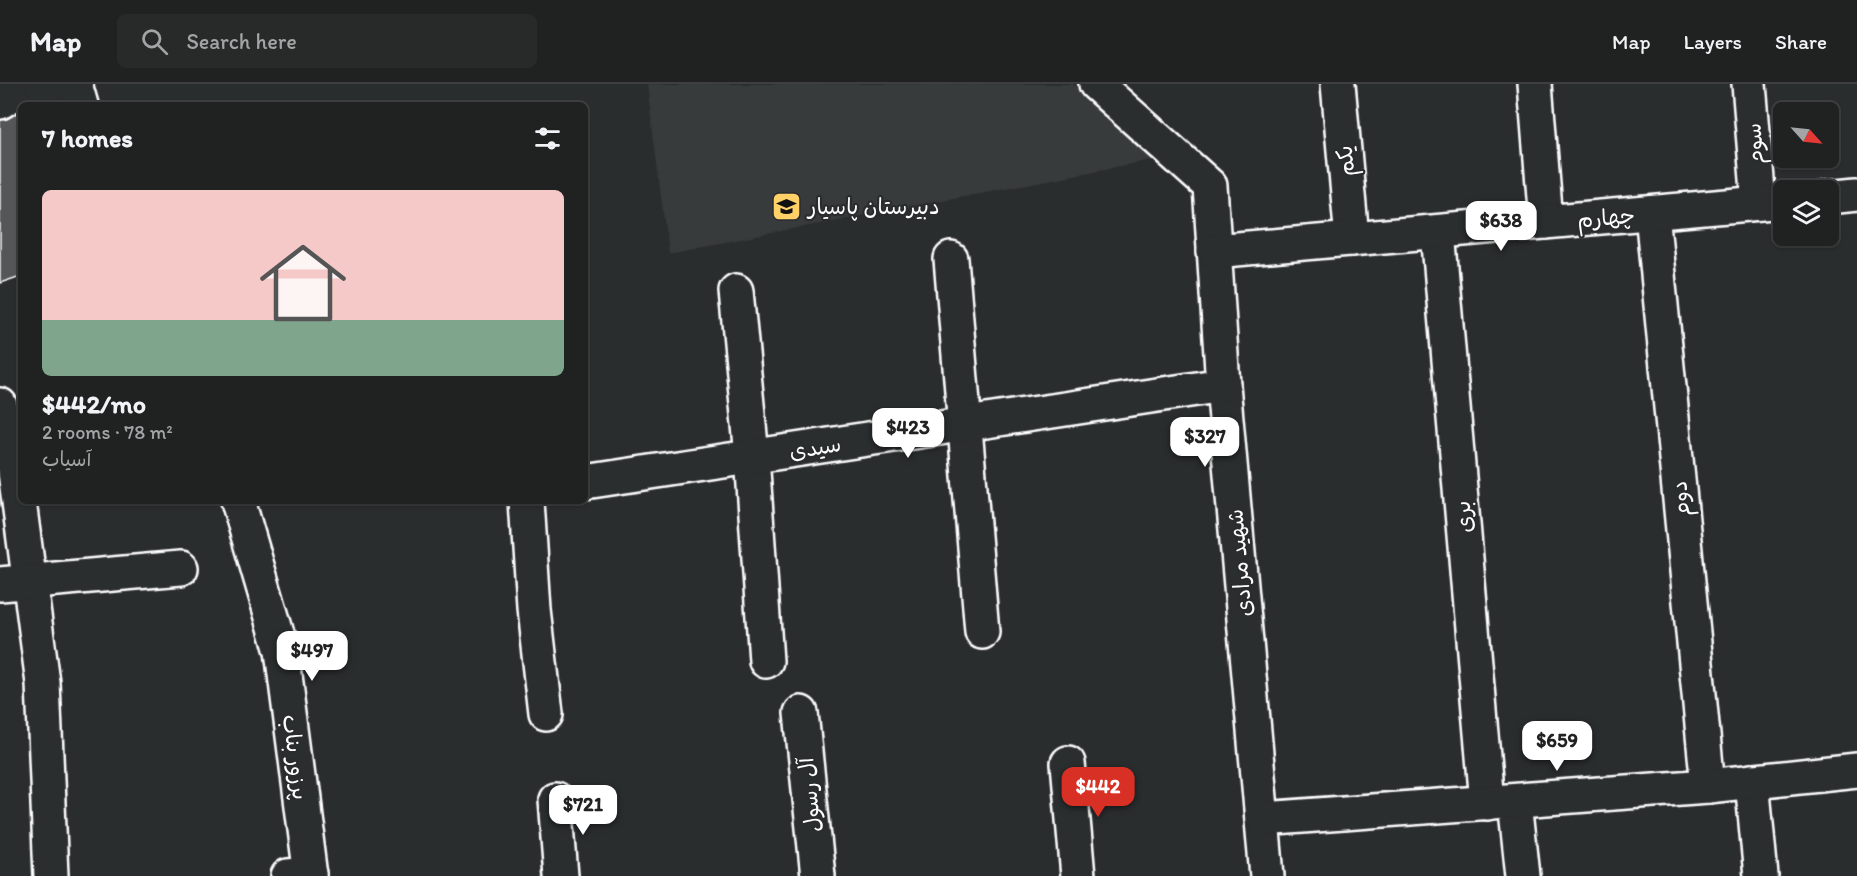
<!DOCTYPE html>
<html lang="en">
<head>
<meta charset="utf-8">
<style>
	body { margin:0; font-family:Itim,"Playpen Sans Arabic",sans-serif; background:#282a2a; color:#f1f3f6; height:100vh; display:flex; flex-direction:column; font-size:22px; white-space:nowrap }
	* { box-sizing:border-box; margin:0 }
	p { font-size:20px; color:#a2a4a5 }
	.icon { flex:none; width:33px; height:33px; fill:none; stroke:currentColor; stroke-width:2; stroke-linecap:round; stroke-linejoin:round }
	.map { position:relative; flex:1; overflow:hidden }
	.drawer { position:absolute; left:18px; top:18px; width:570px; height:402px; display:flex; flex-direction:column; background:#202222; border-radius:9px; box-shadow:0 2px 4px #0004,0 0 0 2px #3d3f40 }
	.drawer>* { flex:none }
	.needle { width:39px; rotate:117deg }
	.buttons { position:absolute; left:1773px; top:18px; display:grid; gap:12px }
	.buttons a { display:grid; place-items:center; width:66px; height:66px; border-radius:9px; background:#202222; box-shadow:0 2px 4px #0004,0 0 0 2px #3d3f40; font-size:30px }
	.price { position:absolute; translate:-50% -51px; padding:0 14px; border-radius:12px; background:#fff; color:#222; font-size:20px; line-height:39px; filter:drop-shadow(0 2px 3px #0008) }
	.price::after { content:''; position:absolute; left:50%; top:36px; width:18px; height:14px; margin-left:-9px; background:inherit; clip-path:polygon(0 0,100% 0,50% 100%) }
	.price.on { background:#d93025; color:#fff }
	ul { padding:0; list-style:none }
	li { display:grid; align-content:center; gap:12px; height:318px; padding:0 24px }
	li+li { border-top:2px solid #3d3f40 }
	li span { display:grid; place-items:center; height:186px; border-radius:9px; color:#555 }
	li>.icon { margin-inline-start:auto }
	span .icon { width:108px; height:108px; fill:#fffc; stroke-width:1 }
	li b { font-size:26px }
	h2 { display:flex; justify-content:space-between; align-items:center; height:72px; padding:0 24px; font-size:26px }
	header { display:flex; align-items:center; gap:36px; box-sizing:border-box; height:84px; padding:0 30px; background:#202222; border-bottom:2px solid #3d3f40 }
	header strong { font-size:28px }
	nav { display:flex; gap:33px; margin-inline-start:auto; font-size:21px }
	.search { width:420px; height:54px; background:#282a2a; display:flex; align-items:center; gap:15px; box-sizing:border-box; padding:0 21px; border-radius:9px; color:#a2a4a5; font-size:22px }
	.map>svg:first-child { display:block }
</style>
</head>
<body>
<header>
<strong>Map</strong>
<div class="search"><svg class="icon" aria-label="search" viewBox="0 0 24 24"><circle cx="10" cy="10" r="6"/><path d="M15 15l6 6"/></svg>Search here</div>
<nav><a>Map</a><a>Layers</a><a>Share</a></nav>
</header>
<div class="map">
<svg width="1857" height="792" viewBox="0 0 1857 792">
	<rect width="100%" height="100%" fill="#2a2d2e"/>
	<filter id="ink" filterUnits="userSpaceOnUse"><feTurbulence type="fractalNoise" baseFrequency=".0167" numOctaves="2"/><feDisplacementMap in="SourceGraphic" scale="12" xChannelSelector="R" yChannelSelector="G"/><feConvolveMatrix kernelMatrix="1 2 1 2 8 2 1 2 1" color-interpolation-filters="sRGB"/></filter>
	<g filter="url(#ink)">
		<polygon fill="#373a3b" points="647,0 1073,0 1157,75 668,169"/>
		<polygon fill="#555758" stroke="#fff" stroke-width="1.5" points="0,0 11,0 21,25 21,192 0,199"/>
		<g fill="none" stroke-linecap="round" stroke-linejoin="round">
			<defs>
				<g id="minor">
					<polyline points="1096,0 1210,102 1223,301 1267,792"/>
					<polyline points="1338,0 1352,155"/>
					<polyline points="1535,0 1546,138"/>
					<polyline points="1749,0 1759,119"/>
					<polyline points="0,18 29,0"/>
					<polyline points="1828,113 1857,110"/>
					<polyline points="1652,129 1708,702"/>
					<polyline points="1438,148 1487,719"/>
					<polyline points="1214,167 1784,117"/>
					<polyline points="951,175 982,548"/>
					<polyline points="736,207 752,372 766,577"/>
					<polyline points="0,321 14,380 43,599 51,792"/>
					<polyline points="585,398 1223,301"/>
					<polyline points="527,417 534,526 546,630"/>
					<polyline points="0,500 181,484"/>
					<polyline points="801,629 818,792"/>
					<polyline points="1068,679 1078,792"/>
					<polyline points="1752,697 1761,792"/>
					<polyline points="555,715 561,792"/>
					<polyline points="1515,717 1523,792"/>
					<polyline points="1262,735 1708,702 1857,686"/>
					<polyline points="288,792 311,790"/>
				</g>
				<g id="major">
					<polyline points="42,0 55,21"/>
					<polyline points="75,0 81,21"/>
					<polyline points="238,417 282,567 311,792"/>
				</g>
			</defs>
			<use href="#minor" stroke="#fff" stroke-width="38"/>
			<use href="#major" stroke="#fff" stroke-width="38"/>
			<use href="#minor" stroke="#2a2d2e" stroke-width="33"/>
			<use href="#major" stroke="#2a2d2e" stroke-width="33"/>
		</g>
	</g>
	<defs>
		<symbol id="school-square" viewBox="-11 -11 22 22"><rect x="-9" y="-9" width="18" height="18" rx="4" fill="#ffd166" stroke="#2a2d2e"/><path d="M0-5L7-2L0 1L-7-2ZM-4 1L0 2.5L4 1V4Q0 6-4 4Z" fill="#111"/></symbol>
	</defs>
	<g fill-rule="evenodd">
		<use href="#school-square" x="770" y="106" width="33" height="33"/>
	</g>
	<g text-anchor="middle" stroke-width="4.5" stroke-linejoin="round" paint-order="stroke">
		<g font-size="22" fill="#fff" stroke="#2a2d2e">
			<text transform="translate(1754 60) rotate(-95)" y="8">سوم</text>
			<text transform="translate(1345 77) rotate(-95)" y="8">یکم</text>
			<text transform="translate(1606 133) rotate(-5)" y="8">چهارم</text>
			<text transform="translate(815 363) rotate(-9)" y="8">سیدی</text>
			<text transform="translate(1680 415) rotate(-96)" y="8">دوم</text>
			<text transform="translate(1463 433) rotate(-95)" y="8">بری</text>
			<text transform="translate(1239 479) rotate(-95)" y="8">شهید مرادی</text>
			<text transform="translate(296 673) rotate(83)" y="8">پرزور بناب</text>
			<text transform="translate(809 711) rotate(-96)" y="8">آل رسول</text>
		</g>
		<g font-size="22" fill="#fff" stroke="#2a2d2e" text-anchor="start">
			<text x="808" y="130">دبیرستان پاسیار</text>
		</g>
	</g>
</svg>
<div class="buttons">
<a><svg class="needle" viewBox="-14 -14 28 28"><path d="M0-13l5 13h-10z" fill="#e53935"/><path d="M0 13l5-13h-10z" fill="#a2a4a5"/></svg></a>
<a><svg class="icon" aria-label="layers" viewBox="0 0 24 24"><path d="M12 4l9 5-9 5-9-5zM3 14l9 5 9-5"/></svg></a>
</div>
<b class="price" style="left:1501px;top:168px">$638</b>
<b class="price" style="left:908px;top:375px">$423</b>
<b class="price" style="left:1205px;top:384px">$327</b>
<b class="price" style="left:312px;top:598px">$497</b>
<b class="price" style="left:1557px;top:688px">$659</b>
<b class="price on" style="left:1098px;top:734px">$442</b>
<b class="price" style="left:583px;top:752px">$721</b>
<section class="drawer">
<h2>7 homes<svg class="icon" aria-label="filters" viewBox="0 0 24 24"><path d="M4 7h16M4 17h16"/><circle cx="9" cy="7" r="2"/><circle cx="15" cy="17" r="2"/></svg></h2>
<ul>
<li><span style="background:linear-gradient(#f6c9c9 70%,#7fa58c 0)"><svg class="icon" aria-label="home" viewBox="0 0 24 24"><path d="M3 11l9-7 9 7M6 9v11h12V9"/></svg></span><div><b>$442/mo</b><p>2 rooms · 78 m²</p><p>آسیاب</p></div></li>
</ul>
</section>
</div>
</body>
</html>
